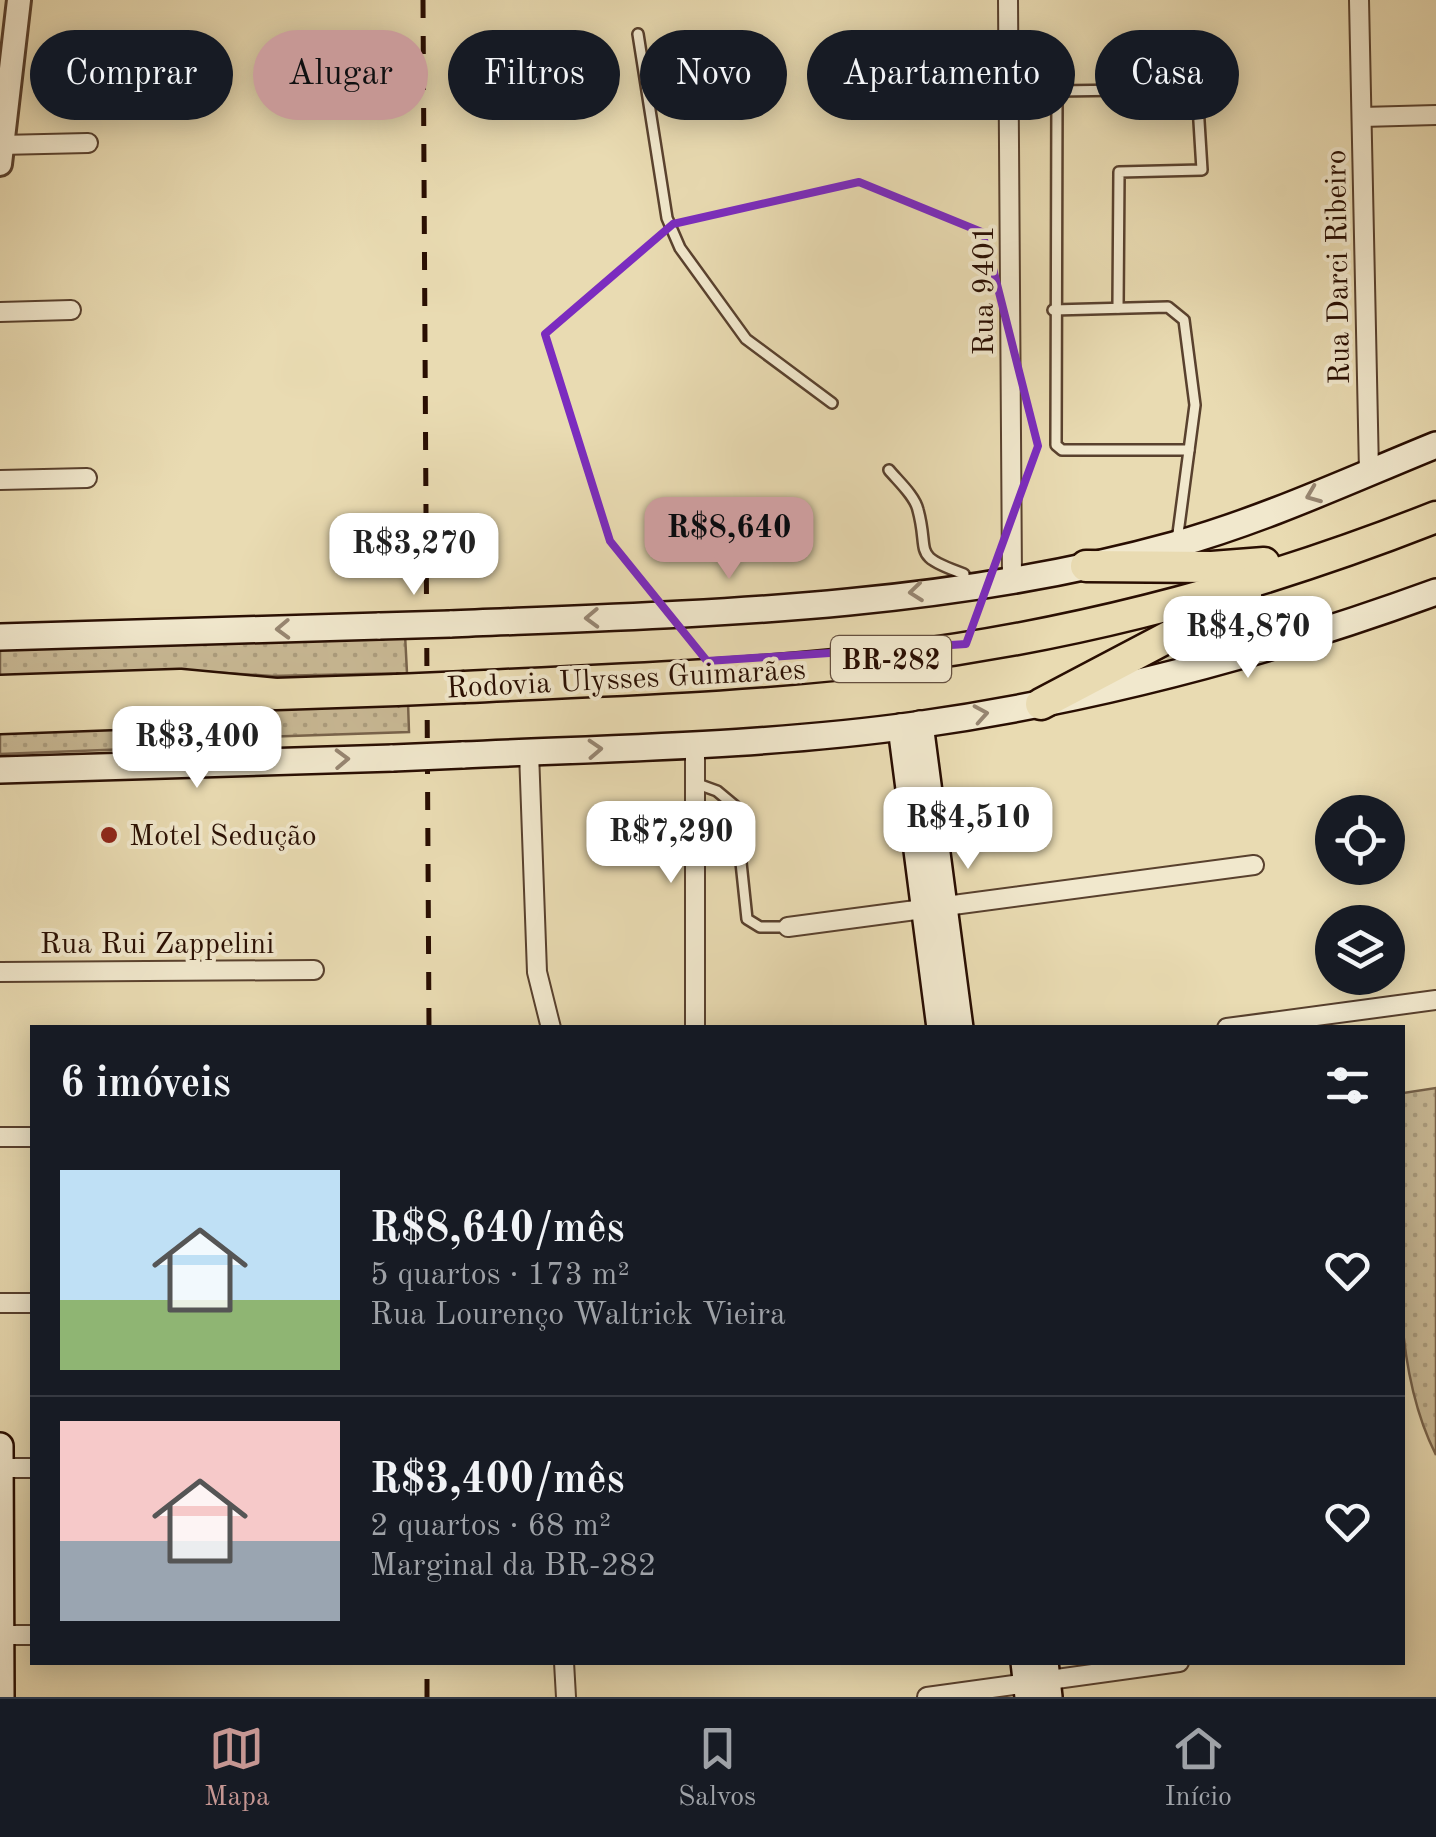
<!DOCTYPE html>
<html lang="pt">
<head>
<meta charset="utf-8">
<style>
	body { margin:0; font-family:"Old Standard TT",serif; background:#20242c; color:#f1f3f6; height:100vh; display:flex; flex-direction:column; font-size:38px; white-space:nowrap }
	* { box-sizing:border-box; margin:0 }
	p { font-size:32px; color:#9ea1a6 }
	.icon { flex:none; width:55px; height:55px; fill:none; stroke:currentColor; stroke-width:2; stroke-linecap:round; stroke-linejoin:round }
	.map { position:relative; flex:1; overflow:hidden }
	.sheet { position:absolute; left:30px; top:1025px; width:1375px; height:640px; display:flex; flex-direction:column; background:#171b24; border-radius:0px; box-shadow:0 5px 25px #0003 }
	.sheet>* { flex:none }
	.top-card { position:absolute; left:30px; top:30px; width:1378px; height:90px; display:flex; gap:20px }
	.buttons { position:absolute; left:1315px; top:795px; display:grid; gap:20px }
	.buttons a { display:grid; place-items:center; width:90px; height:90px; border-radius:50%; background:#171b24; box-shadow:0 5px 25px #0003; font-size:50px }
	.price { position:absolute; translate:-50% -85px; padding:0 22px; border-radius:20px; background:#fff; color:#222; font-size:32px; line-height:65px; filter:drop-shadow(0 2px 5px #0008) }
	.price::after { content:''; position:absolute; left:50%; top:60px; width:30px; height:22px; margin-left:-15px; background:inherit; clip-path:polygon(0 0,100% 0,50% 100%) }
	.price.selected { background:#c59692; color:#111 }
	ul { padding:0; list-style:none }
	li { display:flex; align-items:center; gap:30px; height:250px; padding:0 30px }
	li+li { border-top:2px solid #363941 }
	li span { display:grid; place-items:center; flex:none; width:280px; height:200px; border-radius:0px; color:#555 }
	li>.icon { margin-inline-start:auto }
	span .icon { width:120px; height:120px; fill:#fffc; stroke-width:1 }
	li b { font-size:42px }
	h2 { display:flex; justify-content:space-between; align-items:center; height:120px; padding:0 30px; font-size:42px }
	.tag { padding:0 35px; border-radius:45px; background:#171b24; box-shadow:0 5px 25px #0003; font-size:35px; line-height:90px }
	.tag.selected { background:#c59692; color:#111 }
	.dock { display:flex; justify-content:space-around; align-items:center; height:140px; border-top:2px solid #363941; background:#171b24; font-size:28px; color:#9ea1a6 }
	.dock a { display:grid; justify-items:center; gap:5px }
	.dock .selected { color:#c59692 }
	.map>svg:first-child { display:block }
</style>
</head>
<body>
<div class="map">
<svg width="1436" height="1697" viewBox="0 0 1436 1697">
	<defs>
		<pattern id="grass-dots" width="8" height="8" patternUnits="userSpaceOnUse" patternTransform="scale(2.5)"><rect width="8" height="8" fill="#c8b894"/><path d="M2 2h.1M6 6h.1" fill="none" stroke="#ac9d7e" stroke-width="1.8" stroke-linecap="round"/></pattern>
	</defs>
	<rect width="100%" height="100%" fill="#e9dbb2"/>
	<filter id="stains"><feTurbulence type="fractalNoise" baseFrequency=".002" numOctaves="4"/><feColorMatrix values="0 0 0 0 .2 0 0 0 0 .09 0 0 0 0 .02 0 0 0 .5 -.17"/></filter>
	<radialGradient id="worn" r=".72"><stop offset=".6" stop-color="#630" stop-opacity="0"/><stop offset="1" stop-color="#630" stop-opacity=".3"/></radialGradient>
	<g fill="url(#grass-dots)" stroke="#78634b" stroke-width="2.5">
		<polygon points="405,634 407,673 272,676 179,670 0,676 0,645"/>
		<polygon points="408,702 409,732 198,739 182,747 0,754 0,726 202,718 273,708"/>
		<path d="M1436,1088V1455C1384,1353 1402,1206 1403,1093Z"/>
	</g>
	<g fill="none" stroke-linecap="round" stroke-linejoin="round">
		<defs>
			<g id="service">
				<polyline points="638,34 667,218 680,248 746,339 832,403"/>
				<polyline points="1118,308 1119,172 1202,170 1197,89 1057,91 1056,445 1062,450 1189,450"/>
				<polyline points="1053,310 1168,307 1184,320 1195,405 1177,541"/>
				<path d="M889,470C898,481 915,496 918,510C930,554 910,555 964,574"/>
				<polyline points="695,783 717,791 735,806 747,919 760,927 788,927"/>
			</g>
			<g id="minor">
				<polyline points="1008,0 1012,579"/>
				<polyline points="1359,0 1369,472"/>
				<polyline points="1362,117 1436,115"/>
				<polyline points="0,145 88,143"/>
				<polyline points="0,312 71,310"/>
				<polyline points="0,480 87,478"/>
				<polyline points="695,744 695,1028"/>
				<polyline points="529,752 537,972 551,1028"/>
				<polyline points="788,927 1254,865"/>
				<polyline points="0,972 314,970"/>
				<polyline points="1227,1028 1436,1000"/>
				<polyline points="0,1137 32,1137"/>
				<polyline points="0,1303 32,1303"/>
				<polyline points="0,1468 32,1468"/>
				<polyline points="0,1635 32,1635"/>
				<polyline points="564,1662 566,1697"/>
				<polyline points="927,1697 1179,1662"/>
			</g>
			<polyline id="tertiary" points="0,164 19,0"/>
			<g id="secondary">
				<path d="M450,624C691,614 940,610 1174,545C1264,520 1350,480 1436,445"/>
				<polyline points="0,637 380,626"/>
				<polyline points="920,724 960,1028"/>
				<polyline points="901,727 940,1028"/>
				<path d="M462,755C613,748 766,746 916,725C1092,700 1269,653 1436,592"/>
				<polyline points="0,770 393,758"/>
				<polyline points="0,1446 1,1697"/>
				<polyline points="1024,1662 1028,1697"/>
				<polyline points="1045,1662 1049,1697"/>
			</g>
			<g id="trunk">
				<polyline points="1086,566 1212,567 1264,563"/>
				<path d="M465,687C608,680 753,676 895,658C1079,635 1264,585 1436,517"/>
				<polyline points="0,691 180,685 276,694 397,690"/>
				<polyline points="1041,704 1246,596"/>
				<polyline points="0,718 194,711 254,699"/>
			</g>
		</defs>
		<use href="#service" stroke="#59412e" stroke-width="14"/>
		<use href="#minor" stroke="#59412e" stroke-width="22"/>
		<use href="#tertiary" stroke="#59412e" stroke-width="28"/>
		<use href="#secondary" stroke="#290e02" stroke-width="30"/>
		<use href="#trunk" stroke="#290e02" stroke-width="35"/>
		<use href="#service" stroke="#f1e8cd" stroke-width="9"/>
		<use href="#minor" stroke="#f1e8cd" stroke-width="18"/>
		<use href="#tertiary" stroke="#f1e8cd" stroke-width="22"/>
		<use href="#secondary" stroke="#f1e8cd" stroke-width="25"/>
		<use href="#trunk" stroke="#e9dbb2" stroke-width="30"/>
		<g stroke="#290e02" stroke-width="5" stroke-dasharray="18 18" stroke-linecap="butt">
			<polyline points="423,0 429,1028"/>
			<polyline points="427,1697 427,1662"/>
		</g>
		<defs>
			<g id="secondary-bridge">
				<polyline points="380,626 450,624"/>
				<polyline points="393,758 462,755"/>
			</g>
			<polyline id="trunk-bridge" points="397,690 465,687"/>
		</defs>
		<use href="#secondary-bridge" stroke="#290e02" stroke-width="30" stroke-linecap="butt"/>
		<use href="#trunk-bridge" stroke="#290e02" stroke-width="35" stroke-linecap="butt"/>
		<use href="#secondary-bridge" stroke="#f1e8cd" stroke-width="25"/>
		<use href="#trunk-bridge" stroke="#e9dbb2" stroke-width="30"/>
	</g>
	<defs><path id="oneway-chevron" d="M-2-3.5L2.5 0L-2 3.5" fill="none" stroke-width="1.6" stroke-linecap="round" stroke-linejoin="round" transform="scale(2.5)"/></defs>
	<g stroke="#978672">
		<use href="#oneway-chevron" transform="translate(1313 495) rotate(158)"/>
		<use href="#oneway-chevron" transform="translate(916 592) rotate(174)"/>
		<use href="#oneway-chevron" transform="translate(592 618) rotate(178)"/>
		<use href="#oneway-chevron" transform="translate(283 629) rotate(178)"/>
		<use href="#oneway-chevron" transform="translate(981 714) rotate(-10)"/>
		<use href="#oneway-chevron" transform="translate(595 749) rotate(-3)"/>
		<use href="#oneway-chevron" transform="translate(342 759) rotate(-2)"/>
	</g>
	<path fill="none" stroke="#7b2cbf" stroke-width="8" stroke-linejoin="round" d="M859,182L984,233L1038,446L966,644L707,661L610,541L545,334L673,224Z"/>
	<circle fill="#8f2418" stroke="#f1e8cd" stroke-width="4" cx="109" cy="835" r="10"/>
	<g text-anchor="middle" stroke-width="8" stroke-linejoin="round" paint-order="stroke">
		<rect fill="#f1e8cd" stroke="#654f3f" stroke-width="2.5" x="831" y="636" width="120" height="46" rx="8"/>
		<g font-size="28" font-weight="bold" fill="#290e02">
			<text x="891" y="669">BR-282</text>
		</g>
		<g font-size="30" fill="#290e02" stroke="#f1e8cd">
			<text transform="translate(1337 267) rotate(-91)" y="10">Rua Darci Ribeiro</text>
			<text transform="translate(983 290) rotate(-90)" y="10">Rua 9401</text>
			<text transform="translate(626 678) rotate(-3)" y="10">Rodovia Ulysses Guimarães</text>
			<text x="157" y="953">Rua Rui Zappelini</text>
		</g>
		<g font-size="30" fill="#290e02" stroke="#f1e8cd" text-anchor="start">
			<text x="129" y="845">Motel Sedução</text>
		</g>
	</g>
	<rect width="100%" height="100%" filter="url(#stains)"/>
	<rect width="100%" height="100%" fill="url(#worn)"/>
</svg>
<div class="buttons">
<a><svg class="icon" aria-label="locate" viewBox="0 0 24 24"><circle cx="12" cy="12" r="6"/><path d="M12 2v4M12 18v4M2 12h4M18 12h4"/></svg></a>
<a><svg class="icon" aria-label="layers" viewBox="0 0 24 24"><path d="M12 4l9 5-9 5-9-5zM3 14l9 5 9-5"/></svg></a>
</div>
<b class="price selected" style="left:729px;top:582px">R$8,640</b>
<b class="price" style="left:414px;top:598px">R$3,270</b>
<b class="price" style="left:1248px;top:681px">R$4,870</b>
<b class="price" style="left:197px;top:791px">R$3,400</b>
<b class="price" style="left:968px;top:872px">R$4,510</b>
<b class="price" style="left:671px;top:886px">R$7,290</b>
<div class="top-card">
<a class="tag">Comprar</a>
<a class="tag selected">Alugar</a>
<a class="tag">Filtros</a>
<a class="tag">Novo</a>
<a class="tag">Apartamento</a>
<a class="tag">Casa</a>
</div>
<section class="sheet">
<h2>6 imóveis<svg class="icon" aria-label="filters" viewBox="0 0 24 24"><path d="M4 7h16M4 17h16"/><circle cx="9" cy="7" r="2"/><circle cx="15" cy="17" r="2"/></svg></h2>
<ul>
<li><span style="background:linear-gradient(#bfe0f5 65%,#8fb573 0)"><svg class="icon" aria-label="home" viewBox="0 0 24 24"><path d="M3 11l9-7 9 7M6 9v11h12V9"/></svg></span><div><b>R$8,640/mês</b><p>5 quartos · 173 m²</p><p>Rua Lourenço Waltrick Vieira</p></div><svg class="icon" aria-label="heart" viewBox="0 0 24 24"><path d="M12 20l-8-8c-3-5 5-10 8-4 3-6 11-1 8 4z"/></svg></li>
<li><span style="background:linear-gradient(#f6c9c9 60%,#9aa5b1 0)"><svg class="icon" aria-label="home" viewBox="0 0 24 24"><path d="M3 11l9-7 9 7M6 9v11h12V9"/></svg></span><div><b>R$3,400/mês</b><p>2 quartos · 68 m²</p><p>Marginal da BR-282</p></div><svg class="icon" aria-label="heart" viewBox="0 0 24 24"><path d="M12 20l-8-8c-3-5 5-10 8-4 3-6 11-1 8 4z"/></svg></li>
</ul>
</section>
</div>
<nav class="dock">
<a class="selected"><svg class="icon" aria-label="map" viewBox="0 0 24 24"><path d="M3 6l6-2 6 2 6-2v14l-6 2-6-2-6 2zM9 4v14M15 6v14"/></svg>Mapa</a>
<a><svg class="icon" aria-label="saved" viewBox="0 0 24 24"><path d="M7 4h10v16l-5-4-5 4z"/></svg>Salvos</a>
<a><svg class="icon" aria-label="home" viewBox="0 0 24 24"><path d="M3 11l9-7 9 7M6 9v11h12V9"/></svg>Início</a>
</nav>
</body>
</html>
